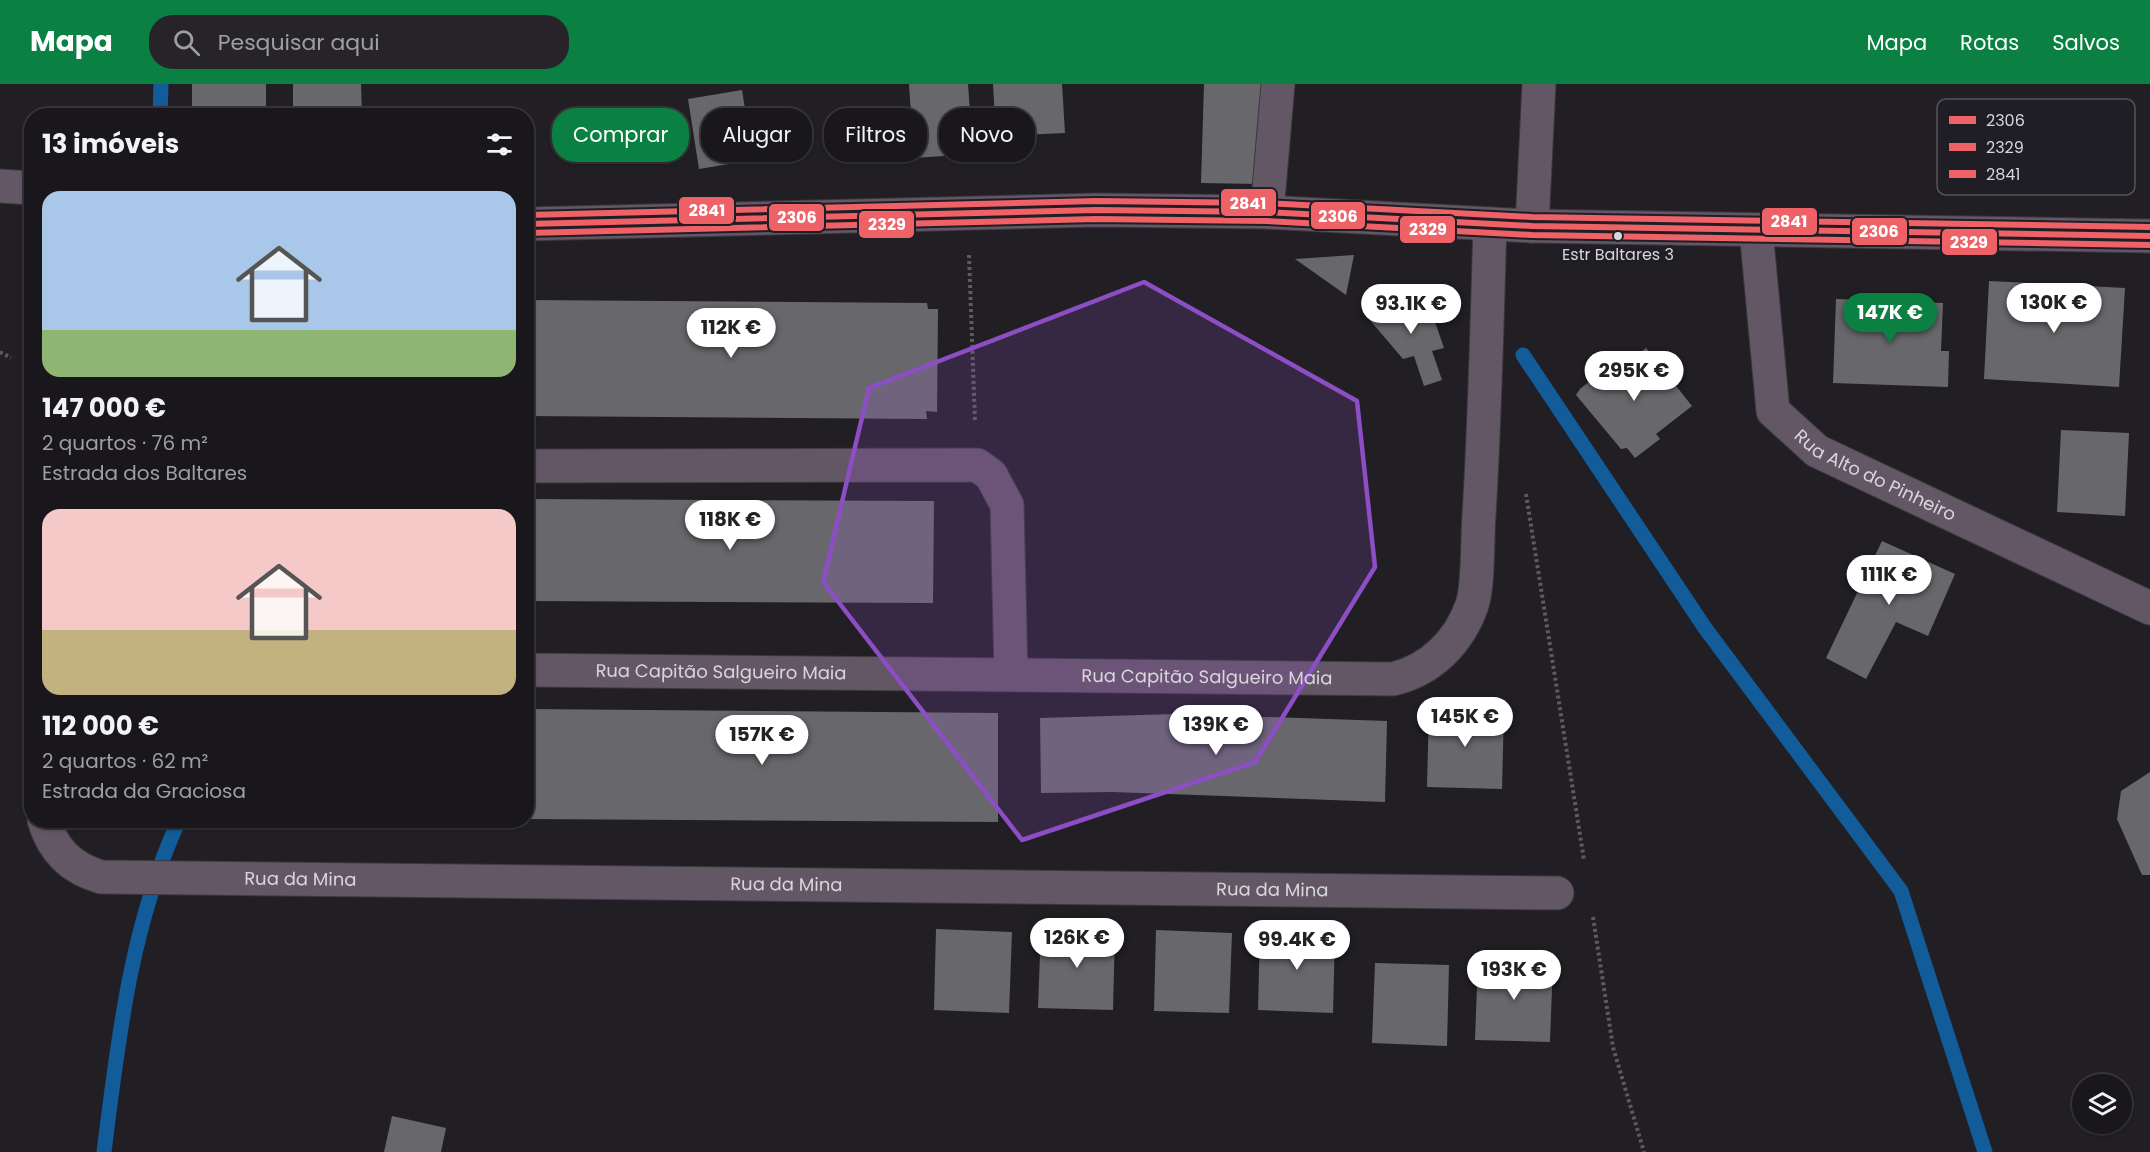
<!DOCTYPE html>
<html lang="pt">
<head>
<meta charset="utf-8">
<style>
	body { margin:0; font-family:Poppins,sans-serif; background:#262428; color:#f1f3f6; height:100vh; display:flex; flex-direction:column; font-size:22px; white-space:nowrap }
	* { box-sizing:border-box; margin:0 }
	p { font-size:20px; color:#9f9fa3 }
	.icon { flex:none; width:33px; height:33px; fill:none; stroke:currentColor; stroke-width:2; stroke-linecap:round; stroke-linejoin:round }
	.map { position:relative; flex:1; overflow:hidden }
	.side { position:absolute; left:24px; top:24px; width:510px; height:720px; display:flex; flex-direction:column; background:#19171b; border-radius:24px; box-shadow:0 2px 4px #0004,0 0 0 2px #37363a }
	.side>* { flex:none }
	.hud { position:absolute; left:552px; top:24px; width:570px; height:54px; display:flex; gap:12px }
	.tools { position:absolute; left:2072px; top:990px; display:grid; gap:12px }
	.tools a { display:grid; place-items:center; width:60px; height:60px; border-radius:50%; background:#19171b; box-shadow:0 2px 4px #0004,0 0 0 2px #37363a; font-size:30px }
	.price { position:absolute; translate:-50% -51px; padding:0 14px; border-radius:21px; background:#fff; color:#222; font-size:20px; line-height:39px; filter:drop-shadow(0 2px 3px #0008) }
	.price::after { content:''; position:absolute; left:50%; top:36px; width:18px; height:14px; margin-left:-9px; background:inherit; clip-path:polygon(0 0,100% 0,50% 100%) }
	.price.on { background:#0b8043; color:#fff }
	ul { padding:0; list-style:none }
	li { display:grid; align-content:center; gap:12px; height:318px; padding:0 18px }
	li span { display:grid; place-items:center; height:186px; border-radius:18px; color:#555 }
	li>.icon { margin-inline-start:auto }
	span .icon { width:108px; height:108px; fill:#fffc; stroke-width:1 }
	li b { font-size:26px }
	h2 { display:flex; justify-content:space-between; align-items:center; height:72px; padding:0 18px; font-size:26px }
	.pill { padding:0 21px; border-radius:24px; background:#19171b; box-shadow:0 2px 4px #0004,0 0 0 2px #37363a; font-size:21px; line-height:54px }
	.pill.on { background:#0b8043; color:#fff }
	header { display:flex; align-items:center; gap:36px; box-sizing:border-box; height:84px; padding:0 30px; background:#0b8043; color:#fff }
	header strong { font-size:28px }
	nav { display:flex; gap:33px; margin-inline-start:auto; font-size:21px }
	.search { width:420px; height:54px; background:#262428; display:flex; align-items:center; gap:15px; box-sizing:border-box; padding:0 21px; border-radius:24px; color:#9f9fa3; font-size:22px }
	.map>svg:first-child { display:block }
</style>
</head>
<body>
<header>
<strong>Mapa</strong>
<div class="search"><svg class="icon" aria-label="search" viewBox="0 0 24 24"><circle cx="10" cy="10" r="6"/><path d="M15 15l6 6"/></svg>Pesquisar aqui</div>
<nav><a>Mapa</a><a>Rotas</a><a>Salvos</a></nav>
</header>
<div class="map">
<svg width="2150" height="1068" viewBox="0 0 2150 1068">
	<rect width="100%" height="100%" fill="#211f24"/>
	<g fill="none" stroke-linecap="round" stroke-linejoin="round">
		<g stroke="#115c99" stroke-width="15">
			<polyline points="160,32 161,0"/>
			<polyline points="1523,271 1705,544 1901,807 1985,1068"/>
			<path d="M104,1068C118,956 131,840 179,736"/>
		</g>
	</g>
	<g fill="#68686c">
		<rect x="192" y="0" width="74" height="32"/>
		<polygon points="293,0 361,0 362,32 293,32"/>
		<polygon points="909,0 968,0 973,70 914,74"/>
		<polygon points="993,0 1062,0 1065,49 996,52"/>
		<polygon points="1204,0 1262,0 1258,100 1201,99"/>
		<polygon points="742,6 753,76 699,85 688,15"/>
		<polygon points="1354,171 1346,211 1295,175"/>
		<polygon points="1989,197 2125,204 2119,303 1984,295"/>
		<polygon points="1427,215 1444,264 1432,267 1442,296 1424,302 1414,272 1403,275 1363,228 1391,219 1393,226"/>
		<polygon points="1836,215 1943,219 1941,267 1949,267 1948,303 1833,299"/>
		<polygon points="526,216 927,219 928,225 938,225 937,328 926,327 927,335 526,332"/>
		<polygon points="1646,264 1692,322 1656,350 1660,355 1635,374 1627,364 1621,365 1576,311 1580,305 1615,277 1621,285"/>
		<polygon points="2061,346 2129,349 2125,432 2057,428"/>
		<polygon points="526,415 934,417 933,519 526,517"/>
		<polygon points="1882,457 1955,490 1928,552 1896,538 1866,595 1826,574"/>
		<polygon points="1429,622 1504,625 1502,705 1427,703"/>
		<polygon points="526,625 998,629 998,738 526,735"/>
		<polygon points="1176,630 1387,637 1385,718 1113,708 1041,709 1040,634"/>
		<polygon points="2150,688 2150,791 2142,791 2117,735 2121,707"/>
		<polygon points="1041,843 1115,846 1113,926 1038,924"/>
		<polygon points="936,845 1012,848 1009,929 934,926"/>
		<polygon points="1156,846 1232,849 1229,929 1154,927"/>
		<polygon points="1260,846 1335,848 1333,929 1258,926"/>
		<polygon points="1478,875 1553,877 1550,958 1475,956"/>
		<polygon points="1375,879 1449,881 1447,962 1372,959"/>
		<polygon points="392,1032 446,1044 441,1068 384,1068"/>
	</g>
	<g fill="none" stroke-linecap="round" stroke-linejoin="round">
		<defs>
			<g id="minor">
				<polyline points="1267,128 1278,0"/>
				<polyline points="1532,142 1539,0"/>
				<path id="s1" d="M1756,146L1773,327L1817,367L2150,524"/>
				<polyline points="526,382 977,381 991,391 1007,421 1011,589"/>
				<path id="s2" d="M526,586L1393,595C1431,586 1459,558 1472,521C1479,500 1477,454 1479,431C1485,334 1487,237 1490,140"/>
				<path id="s3" d="M44,736C53,767 71,784 101,793L1557,809"/>
			</g>
			<g id="tertiary">
				<polyline points="0,102 32,104"/>
				<polyline points="526,140 1096,126 1267,128 1532,142 2150,152"/>
			</g>
		</defs>
		<use href="#minor" stroke="#3a393d" stroke-width="35"/>
		<use href="#tertiary" stroke="#3a393d" stroke-width="35"/>
		<g stroke="#605961" stroke-width="4" stroke-dasharray="3 3" stroke-linecap="butt">
			<polyline points="969,171 975,338"/>
			<polyline points="0,268 11,274"/>
			<polyline points="1526,410 1584,776"/>
			<polyline points="1593,833 1613,963 1644,1068"/>
		</g>
		<use href="#minor" stroke="#635665" stroke-width="33"/>
		<use href="#tertiary" stroke="#635665" stroke-width="33"/>
		<defs>
			<polyline id="bus-1" points="526,140 1096,126 1267,128 1532,142 2150,152"/>
			<polyline id="bus-2" points="526,149 1096,135 1267,137 1532,151 2150,161"/>
			<polyline id="bus-3" points="526,131 1096,117 1267,119 1532,133 2150,143"/>
		</defs>
		<use href="#bus-1" stroke="#201e25" stroke-width="10"/>
		<use href="#bus-2" stroke="#201e25" stroke-width="10"/>
		<use href="#bus-3" stroke="#201e25" stroke-width="10"/>
		<use href="#bus-1" stroke="#ee6267" stroke-width="6"/>
		<use href="#bus-2" stroke="#ee6267" stroke-width="6"/>
		<use href="#bus-3" stroke="#ee6267" stroke-width="6"/>
	</g>
	<path fill="#8d4ec5" fill-opacity="0.2" stroke="#8d4ec5" stroke-width="4.5" stroke-linejoin="round" d="M1144,198L1357,317L1375,483L1255,678L1022,756L823,498L869,304Z"/>
	<circle fill="#d7d6db" stroke="#201e25" stroke-width="2" cx="1618" cy="152" r="5"/>
	<g text-anchor="middle" stroke-width="6" stroke-linejoin="round" paint-order="stroke">
		<g font-size="16" fill="#d7d6db" stroke="#201e25">
			<text x="1618" y="176">Estr Baltares 3</text>
		</g>
		<g font-size="18" fill="#d7d6db" stroke="#201e25">
			<text dy="6" stroke="none"><textPath href="#s1" startOffset="304">Rua Alto do Pinheiro</textPath></text>
			<text dy="6" stroke="none"><textPath href="#s2" startOffset="195">Rua Capitão Salgueiro Maia</textPath></text>
			<text dy="6" stroke="none"><textPath href="#s2" startOffset="681">Rua Capitão Salgueiro Maia</textPath></text>
			<text dy="6" stroke="none"><textPath href="#s3" startOffset="284">Rua da Mina</textPath></text>
			<text dy="6" stroke="none"><textPath href="#s3" startOffset="770">Rua da Mina</textPath></text>
			<text dy="6" stroke="none"><textPath href="#s3" startOffset="1256">Rua da Mina</textPath></text>
		</g>
	</g>
	<rect x="1937" y="15" width="198" height="96" rx="9" fill="#201e25" stroke="#57555c" stroke-width="1.5"/>
	<rect x="1949" y="32" width="27" height="8" fill="#ee6267"/>
	<rect x="1949" y="59" width="27" height="8" fill="#ee6267"/>
	<rect x="1949" y="86" width="27" height="8" fill="#ee6267"/>
	<g font-size="16" fill="#d7d6db">
		<text x="1986" y="42">2306</text>
		<text x="1986" y="69">2329</text>
		<text x="1986" y="96">2841</text>
	</g>
	<g stroke="#201e25" stroke-width="2">
		<rect x="1220" y="104" width="57" height="29" rx="6" fill="#ee6267"/>
		<rect x="678" y="112" width="57" height="29" rx="6" fill="#ee6267"/>
		<rect x="1310" y="117" width="56" height="29" rx="6" fill="#ee6267"/>
		<rect x="768" y="119" width="57" height="29" rx="6" fill="#ee6267"/>
		<rect x="1761" y="123" width="57" height="29" rx="6" fill="#ee6267"/>
		<rect x="858" y="126" width="57" height="29" rx="6" fill="#ee6267"/>
		<rect x="1399" y="131" width="57" height="29" rx="6" fill="#ee6267"/>
		<rect x="1851" y="133" width="57" height="29" rx="6" fill="#ee6267"/>
		<rect x="1941" y="144" width="57" height="28" rx="6" fill="#ee6267"/>
	</g>
	<g font-size="16" text-anchor="middle" font-weight="bold" fill="#fff">
		<text x="1248" y="125">2841</text>
		<text x="707" y="132">2841</text>
		<text x="1338" y="138">2306</text>
		<text x="797" y="139">2306</text>
		<text x="1789" y="143">2841</text>
		<text x="887" y="146">2329</text>
		<text x="1428" y="151">2329</text>
		<text x="1879" y="153">2306</text>
		<text x="1969" y="164">2329</text>
	</g>
</svg>
<div class="tools">
<a><svg class="icon" aria-label="layers" viewBox="0 0 24 24"><path d="M12 4l9 5-9 5-9-5zM3 14l9 5 9-5"/></svg></a>
</div>
<b class="price" style="left:2054px;top:250px">130K €</b>
<b class="price" style="left:1411px;top:251px">93.1K €</b>
<b class="price on" style="left:1890px;top:260px">147K €</b>
<b class="price" style="left:731px;top:275px">112K €</b>
<b class="price" style="left:1634px;top:318px">295K €</b>
<b class="price" style="left:730px;top:467px">118K €</b>
<b class="price" style="left:1889px;top:522px">111K €</b>
<b class="price" style="left:1465px;top:664px">145K €</b>
<b class="price" style="left:1216px;top:672px">139K €</b>
<b class="price" style="left:762px;top:682px">157K €</b>
<b class="price" style="left:1077px;top:885px">126K €</b>
<b class="price" style="left:1297px;top:887px">99.4K €</b>
<b class="price" style="left:1514px;top:917px">193K €</b>
<div class="hud">
<a class="pill on">Comprar</a>
<a class="pill">Alugar</a>
<a class="pill">Filtros</a>
<a class="pill">Novo</a>
</div>
<section class="side">
<h2>13 imóveis<svg class="icon" aria-label="filters" viewBox="0 0 24 24"><path d="M4 7h16M4 17h16"/><circle cx="9" cy="7" r="2"/><circle cx="15" cy="17" r="2"/></svg></h2>
<ul>
<li><span style="background:linear-gradient(#a9c7e8 75%,#8fb573 0)"><svg class="icon" aria-label="home" viewBox="0 0 24 24"><path d="M3 11l9-7 9 7M6 9v11h12V9"/></svg></span><div><b>147 000 €</b><p>2 quartos · 76 m²</p><p>Estrada dos Baltares</p></div></li>
<li><span style="background:linear-gradient(#f6c9c9 65%,#c2b280 0)"><svg class="icon" aria-label="home" viewBox="0 0 24 24"><path d="M3 11l9-7 9 7M6 9v11h12V9"/></svg></span><div><b>112 000 €</b><p>2 quartos · 62 m²</p><p>Estrada da Graciosa</p></div></li>
</ul>
</section>
</div>
</body>
</html>
